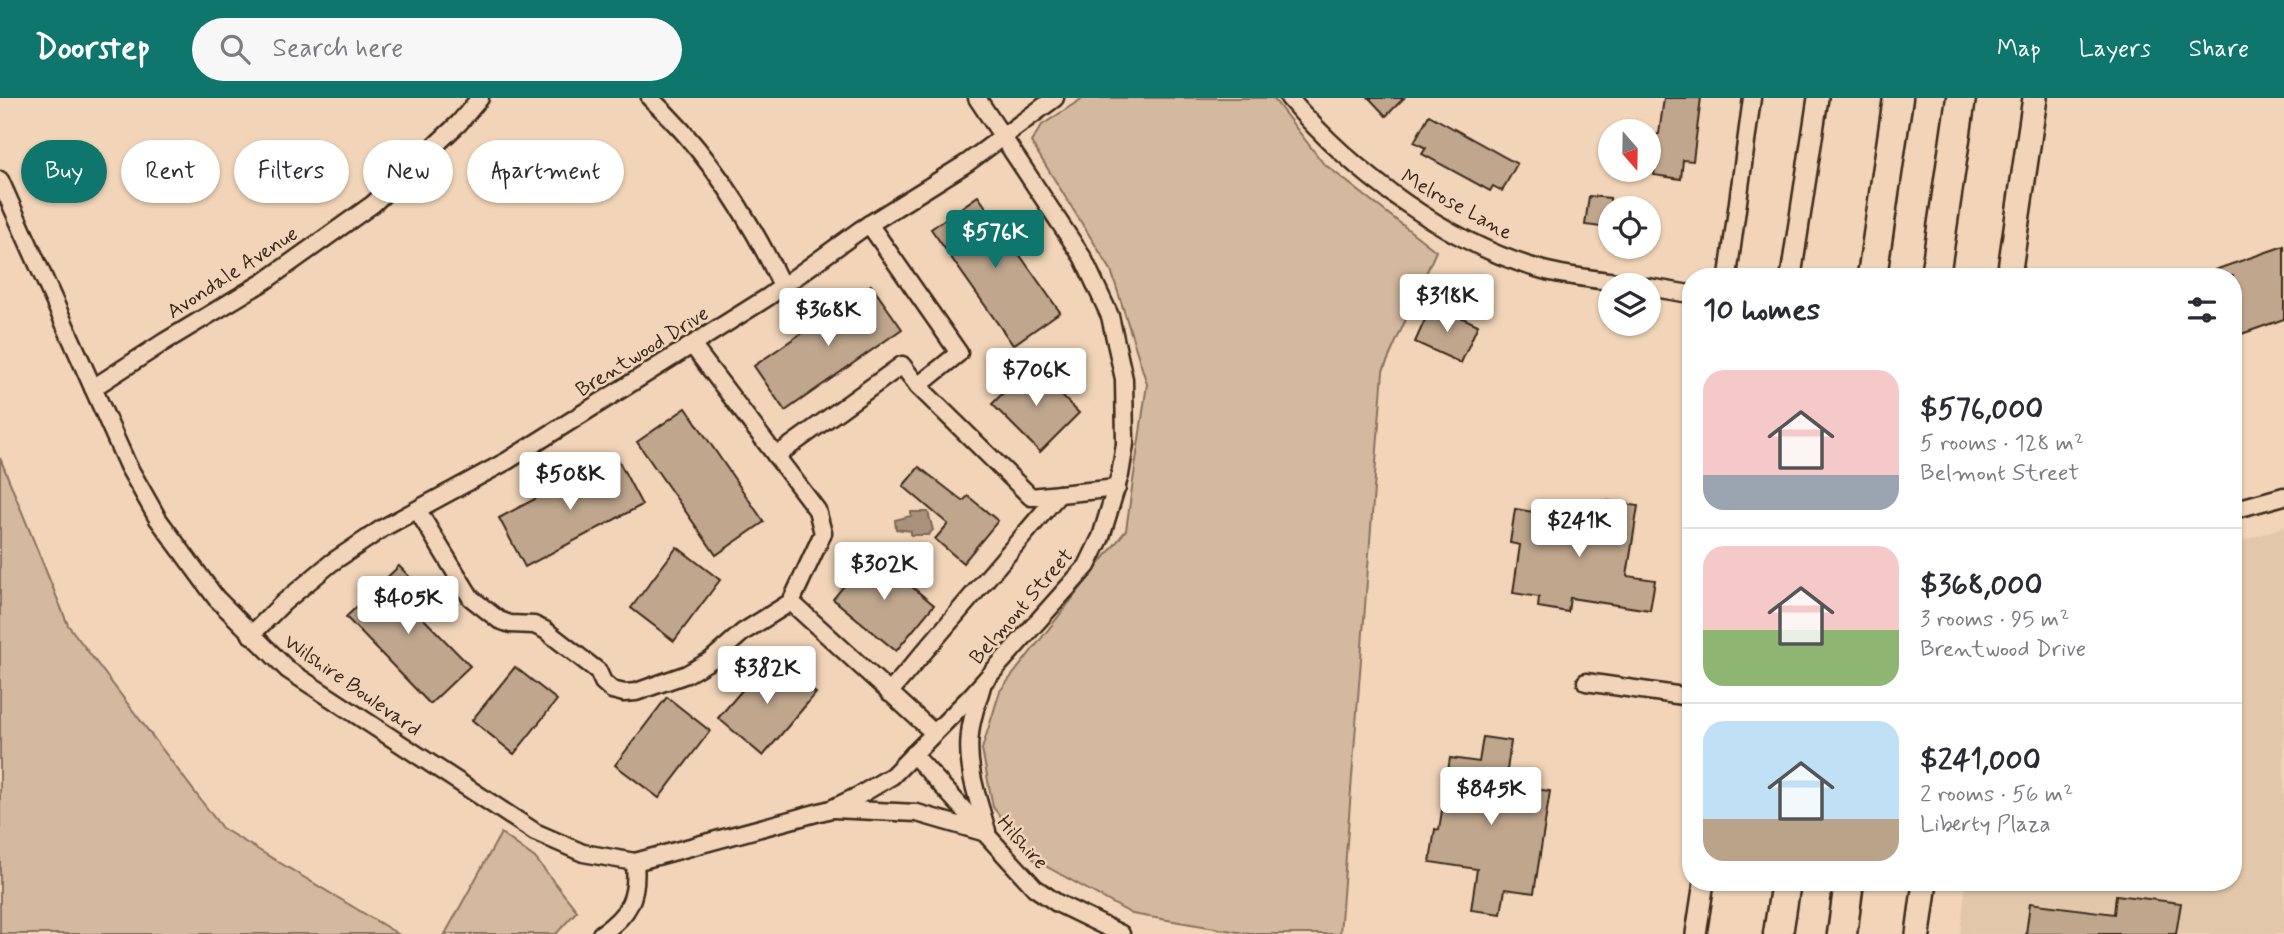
<!DOCTYPE html>
<html lang="en">
<head>
<meta charset="utf-8">
<style>
	body { margin:0; font-family:Mynerve,sans-serif; background:#f7f7f7; color:#2b2b33; height:100vh; display:flex; flex-direction:column; font-size:26px; white-space:nowrap }
	* { box-sizing:border-box; margin:0 }
	p { font-size:23px; color:#7c7c81 }
	.icon { flex:none; width:38px; height:38px; fill:none; stroke:currentColor; stroke-width:2; stroke-linecap:round; stroke-linejoin:round }
	.map { position:relative; flex:1; overflow:hidden }
	.panel { position:absolute; left:1682px; top:170px; width:560px; height:623px; display:flex; flex-direction:column; background:#fff; border-radius:28px; box-shadow:0 2px 5px #0004 }
	.panel>* { flex:none }
	.top-card { position:absolute; left:21px; top:42px; width:665px; height:63px; display:flex; gap:14px }
	.needle { width:46px; rotate:160deg }
	.tools { position:absolute; left:1598px; top:21px; display:grid; gap:14px }
	.tools a { display:grid; place-items:center; width:63px; height:63px; border-radius:50%; background:#fff; box-shadow:0 2px 5px #0004; font-size:35px }
	.price { position:absolute; translate:-50% -60px; padding:0 16px; border-radius:7px; background:#fff; color:#222; font-size:23px; line-height:46px; filter:drop-shadow(0 2px 4px #0008) }
	.price::after { content:''; position:absolute; left:50%; top:42px; width:21px; height:16px; margin-left:-10px; background:inherit; clip-path:polygon(0 0,100% 0,50% 100%) }
	.price.on { background:#0f766e; color:#fff }
	ul { padding:0; list-style:none }
	li { display:flex; align-items:center; gap:21px; height:175px; padding:0 21px }
	li+li { border-top:2px solid #e1e1e2 }
	li span { display:grid; place-items:center; flex:none; width:196px; height:140px; border-radius:21px; color:#555 }
	li>.icon { margin-inline-start:auto }
	span .icon { width:84px; height:84px; fill:#fffc; stroke-width:1 }
	li b { font-size:30px }
	h2 { display:flex; justify-content:space-between; align-items:center; height:84px; padding:0 21px; font-size:30px }
	.chip { padding:0 24px; border-radius:32px; background:#fff; box-shadow:0 2px 5px #0004; font-size:24px; line-height:63px }
	.chip.on { background:#0f766e; color:#fff }
	header { display:flex; align-items:center; gap:42px; box-sizing:border-box; height:98px; padding:0 35px; background:#0f766e; color:#fff }
	header strong { font-size:33px }
	nav { display:flex; gap:38px; margin-inline-start:auto; font-size:24px }
	.search { width:490px; height:63px; background:#f7f7f7; display:flex; align-items:center; gap:18px; box-sizing:border-box; padding:0 24px; border-radius:38px; color:#7c7c81; font-size:26px }
	.map>svg:first-child { display:block }
</style>
</head>
<body>
<header>
<strong>Doorstep</strong>
<div class="search"><svg class="icon" aria-label="search" viewBox="0 0 24 24"><circle cx="10" cy="10" r="6"/><path d="M15 15l6 6"/></svg>Search here</div>
<nav><a>Map</a><a>Layers</a><a>Share</a></nav>
</header>
<div class="map">
<svg width="2284" height="836" viewBox="0 0 2284 836">
	<rect width="100%" height="100%" fill="#f2d5b8"/>
	<filter id="ink" filterUnits="userSpaceOnUse"><feTurbulence type="fractalNoise" baseFrequency=".0143" numOctaves="2"/><feDisplacementMap in="SourceGraphic" scale="14" xChannelSelector="R" yChannelSelector="G"/><feConvolveMatrix kernelMatrix="1 2 1 2 8 2 1 2 1" color-interpolation-filters="sRGB"/></filter>
	<g filter="url(#ink)">
		<polygon fill="#e3c7ab" points="2284,429 2284,836 1960,836 1966,784 2233,784 2233,446"/>
		<g fill="#d4b99f" stroke="#88725e" stroke-width="2">
			<polygon points="1083,0 1273,0 1323,65 1436,153 1383,273 1340,836 1250,836 1132,816 1033,761 993,709 982,651 1000,593 1126,432 1147,286 1111,172 1031,44 1042,27"/>
			<polygon points="0,360 68,527 222,730 398,836 0,836"/>
			<polygon points="501,735 535,760 577,813 556,836 445,836"/>
		</g>
		<polygon fill="#a9927c" stroke="#7d6856" stroke-width="2" points="911,414 928,414 933,432 928,437 911,437 911,433 896,431 895,422 911,418"/>
		<g fill="#bfa68d" stroke="#3b2a1e" stroke-width="2">
			<polygon points="1369,0 1404,0 1386,18"/>
			<polygon points="1664,0 1701,0 1693,63 1683,62 1681,81 1654,77 1657,56 1651,56 1654,37 1659,36"/>
			<polygon points="1429,17 1517,66 1502,93 1493,88 1490,93 1422,56 1426,50 1414,44"/>
			<polygon points="978,98 1060,214 1013,247 931,131"/>
			<polygon points="1589,98 1610,100 1610,130 1585,127"/>
			<polygon points="2284,148 2284,221 2233,239 2233,178 2203,178 2203,176"/>
			<polygon points="871,187 902,231 785,313 754,268"/>
			<polygon points="1432,206 1478,227 1461,265 1415,244"/>
			<polygon points="1031,267 1079,315 1040,354 992,306"/>
			<polygon points="686,310 764,424 716,457 637,344"/>
			<polygon points="616,358 642,407 525,469 499,420"/>
			<polygon points="919,369 963,403 968,398 998,423 963,465 935,441 948,426 903,388"/>
			<polygon points="1608,403 1638,408 1627,478 1655,482 1650,512 1570,500 1568,514 1538,509 1539,499 1513,495 1520,447 1510,445 1515,411 1605,425"/>
			<polygon points="677,449 720,482 674,543 631,510"/>
			<polygon points="871,455 934,507 896,553 833,501"/>
			<polygon points="399,468 429,499 415,512 470,568 430,606 346,519"/>
			<polygon points="772,558 816,595 763,658 718,620"/>
			<polygon points="515,569 557,602 514,656 472,622"/>
			<polygon points="667,599 710,633 659,700 615,667"/>
			<polygon points="1483,639 1511,643 1505,687 1550,693 1534,795 1505,791 1501,816 1471,812 1477,771 1430,764 1435,731 1439,732 1450,660 1479,664"/>
			<polygon points="2116,797 2181,805 2176,836 2026,836 2030,805 2114,816"/>
		</g>
		<g fill="none" stroke-linecap="round" stroke-linejoin="round">
			<defs>
				<g id="minor">
					<path d="M650,0C707,53 749,118 782,188"/>
					<path d="M1289,0C1352,74 1448,146 1543,172C1573,180 1606,182 1638,187"/>
					<polyline points="0,82 128,368 158,421 216,500 288,572 535,734 583,755 635,764 831,711 858,698 892,678 971,598 1087,468 1101,439 1120,377 1125,346 1124,281 1110,218 1083,160 977,0"/>
					<polyline points="1728,178 1752,0"/>
					<polyline points="1648,189 1690,196"/>
					<polyline points="918,288 1031,399 1117,390"/>
					<polyline points="93,290 164,244 265,183 373,106 459,25 480,0"/>
					<polyline points="776,358 902,267 918,288 959,255 869,126"/>
					<polyline points="2233,412 2284,398"/>
					<polyline points="418,413 471,500 499,522 510,526 534,527 545,532 598,573 603,584 612,592 624,595 636,594 687,576 711,562 743,534 791,504 823,435 817,412 692,247"/>
					<polyline points="791,504 934,635"/>
					<polyline points="251,537 283,505 331,465 383,430 507,363 768,199 860,132 967,65 1055,0"/>
					<polyline points="1586,584 1690,599"/>
					<path d="M982,588C978,603 971,620 970,636C966,670 978,701 987,733"/>
					<polyline points="889,595 1059,396"/>
					<polyline points="913,656 1035,790 1057,805 1121,836"/>
					<polyline points="833,711 917,715 986,735"/>
					<path d="M601,836C630,816 638,799 635,764"/>
				</g>
				<g id="tertiary">
					<polyline points="1791,178 1818,0"/>
					<polyline points="1696,836 1704,784"/>
				</g>
				<g id="secondary">
					<polyline points="2009,178 2035,0"/>
					<polyline points="1918,836 1925,784"/>
				</g>
				<g id="motorway">
					<polyline points="1872,178 1898,0"/>
					<polyline points="1935,178 1961,0"/>
					<polyline points="1778,836 1786,784"/>
					<polyline points="1842,836 1849,784"/>
				</g>
			</defs>
			<use href="#minor" stroke="#3b2a1e" stroke-width="21"/>
			<use href="#tertiary" stroke="#3b2a1e" stroke-width="24"/>
			<use href="#secondary" stroke="#3b2a1e" stroke-width="28"/>
			<use href="#motorway" stroke="#3b2a1e" stroke-width="33"/>
			<use href="#minor" stroke="#f2d5b8" stroke-width="16"/>
			<use href="#tertiary" stroke="#f2d5b8" stroke-width="19"/>
			<use href="#secondary" stroke="#f2d5b8" stroke-width="23"/>
			<use href="#motorway" stroke="#f2d5b8" stroke-width="28"/>
		</g>
	</g>
	<g text-anchor="middle" stroke-width="5" stroke-linejoin="round" paint-order="stroke">
		<g font-size="21" fill="#3b2a1e" stroke="#f2d5b8">
			<text transform="translate(1457 106) rotate(29)" y="7">Melrose Lane</text>
			<text transform="translate(232 174) rotate(-33)" y="7">Avondale Avenue</text>
			<text transform="translate(642 253) rotate(-32)" y="7">Brentwood Drive</text>
			<text transform="translate(1021 508) rotate(-49)" y="7">Belmont Street</text>
			<text transform="translate(353 587) rotate(35)" y="7">Wilshire Boulevard</text>
			<text transform="translate(1023 744) rotate(48)" y="7">Hilshire</text>
		</g>
	</g>
</svg>
<div class="tools">
<a><svg class="needle" viewBox="-14 -14 28 28"><path d="M0-13l5 13h-10z" fill="#e53935"/><path d="M0 13l5-13h-10z" fill="#7c7c81"/></svg></a>
<a><svg class="icon" aria-label="locate" viewBox="0 0 24 24"><circle cx="12" cy="12" r="6"/><path d="M12 2v4M12 18v4M2 12h4M18 12h4"/></svg></a>
<a><svg class="icon" aria-label="layers" viewBox="0 0 24 24"><path d="M12 4l9 5-9 5-9-5zM3 14l9 5 9-5"/></svg></a>
</div>
<b class="price on" style="left:995px;top:172px">$576K</b>
<b class="price" style="left:1447px;top:236px">$318K</b>
<b class="price" style="left:828px;top:250px">$368K</b>
<b class="price" style="left:1036px;top:310px">$706K</b>
<b class="price" style="left:570px;top:414px">$508K</b>
<b class="price" style="left:1579px;top:461px">$241K</b>
<b class="price" style="left:884px;top:504px">$302K</b>
<b class="price" style="left:408px;top:538px">$405K</b>
<b class="price" style="left:767px;top:608px">$382K</b>
<b class="price" style="left:1491px;top:729px">$845K</b>
<div class="top-card">
<a class="chip on">Buy</a>
<a class="chip">Rent</a>
<a class="chip">Filters</a>
<a class="chip">New</a>
<a class="chip">Apartment</a>
</div>
<section class="panel">
<h2>10 homes<svg class="icon" aria-label="filters" viewBox="0 0 24 24"><path d="M4 7h16M4 17h16"/><circle cx="9" cy="7" r="2"/><circle cx="15" cy="17" r="2"/></svg></h2>
<ul>
<li><span style="background:linear-gradient(#f6c9c9 75%,#9aa5b1 0)"><svg class="icon" aria-label="home" viewBox="0 0 24 24"><path d="M3 11l9-7 9 7M6 9v11h12V9"/></svg></span><div><b>$576,000</b><p>5 rooms · 128 m²</p><p>Belmont Street</p></div></li>
<li><span style="background:linear-gradient(#f6c9c9 60%,#8fb573 0)"><svg class="icon" aria-label="home" viewBox="0 0 24 24"><path d="M3 11l9-7 9 7M6 9v11h12V9"/></svg></span><div><b>$368,000</b><p>3 rooms · 95 m²</p><p>Brentwood Drive</p></div></li>
<li><span style="background:linear-gradient(#bfe0f5 70%,#b9a48a 0)"><svg class="icon" aria-label="home" viewBox="0 0 24 24"><path d="M3 11l9-7 9 7M6 9v11h12V9"/></svg></span><div><b>$241,000</b><p>2 rooms · 56 m²</p><p>Liberty Plaza</p></div></li>
</ul>
</section>
</div>
</body>
</html>
